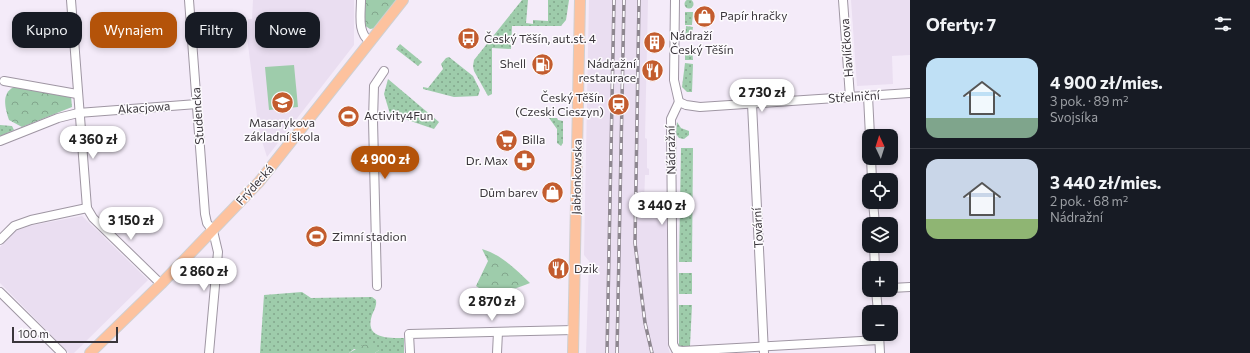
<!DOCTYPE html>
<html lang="pl">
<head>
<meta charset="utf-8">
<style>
	body { margin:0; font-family:Commissioner,sans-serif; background:#242831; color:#f1f3f6; height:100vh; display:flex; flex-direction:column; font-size:15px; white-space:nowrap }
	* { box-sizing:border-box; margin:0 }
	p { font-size:13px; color:#9ea1a6 }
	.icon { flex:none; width:22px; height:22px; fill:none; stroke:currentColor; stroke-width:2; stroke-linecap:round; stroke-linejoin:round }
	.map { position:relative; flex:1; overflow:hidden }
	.panel { display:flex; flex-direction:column; background:#171b24; width:340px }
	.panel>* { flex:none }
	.top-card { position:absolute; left:12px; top:12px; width:380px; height:36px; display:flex; gap:8px }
	.needle { width:26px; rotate:356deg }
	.tools { position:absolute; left:862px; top:129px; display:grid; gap:8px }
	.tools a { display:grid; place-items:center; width:36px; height:36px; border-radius:8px; background:#171b24; box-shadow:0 2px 6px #0003; font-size:20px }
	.scale { position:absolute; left:12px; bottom:10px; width:106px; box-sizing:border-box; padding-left:4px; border:2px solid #3a363b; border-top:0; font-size:11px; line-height:14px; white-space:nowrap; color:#3a363b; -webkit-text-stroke:3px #fdfbfe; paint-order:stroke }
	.price { position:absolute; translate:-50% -34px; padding:0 9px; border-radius:14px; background:#fff; color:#222; font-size:13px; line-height:26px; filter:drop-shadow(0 1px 2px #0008) }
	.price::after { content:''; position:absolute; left:50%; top:24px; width:12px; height:9px; margin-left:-6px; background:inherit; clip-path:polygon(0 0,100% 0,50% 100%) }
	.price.active { background:#b45309; color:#fff }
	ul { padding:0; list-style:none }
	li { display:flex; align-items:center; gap:12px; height:100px; padding:0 16px }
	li+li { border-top:1px solid #363941 }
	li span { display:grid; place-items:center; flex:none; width:112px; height:80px; border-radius:12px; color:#555 }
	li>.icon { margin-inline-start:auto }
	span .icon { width:48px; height:48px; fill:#fffc; stroke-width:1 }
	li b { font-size:17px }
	h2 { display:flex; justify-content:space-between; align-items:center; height:48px; padding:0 16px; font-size:17px }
	.pill { padding:0 14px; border-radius:12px; background:#171b24; box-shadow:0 2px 6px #0003; font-size:14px; line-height:36px }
	.pill.active { background:#b45309; color:#fff }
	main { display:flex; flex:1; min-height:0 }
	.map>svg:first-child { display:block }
</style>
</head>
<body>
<main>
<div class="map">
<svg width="910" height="353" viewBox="0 0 910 353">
	<defs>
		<pattern id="grass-dots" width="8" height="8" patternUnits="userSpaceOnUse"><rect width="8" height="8" fill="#9eccab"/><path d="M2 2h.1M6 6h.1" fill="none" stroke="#82a68c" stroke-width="1.8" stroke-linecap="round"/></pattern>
		<pattern id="forest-crowns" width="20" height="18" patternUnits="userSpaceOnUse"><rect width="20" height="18" fill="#9eccab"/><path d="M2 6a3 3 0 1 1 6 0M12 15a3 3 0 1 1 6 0" fill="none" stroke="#82a68c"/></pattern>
	</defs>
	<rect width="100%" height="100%" fill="#f4ebf9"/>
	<g fill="#eadef1">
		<polygon points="253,0 354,0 354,45 267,157 259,132 247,37 248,19 252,19"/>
		<polygon points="589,0 648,0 645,138 647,139 647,168 649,169 649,175 645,175 644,205 656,205 656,210 663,210 669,216 668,347 670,353 586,353 589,261 584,255"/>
		<polygon points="851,0 910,0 910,55 892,56 893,84 857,86"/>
		<polygon points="82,216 148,280 74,353 69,353 0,283 0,247 16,231 28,226"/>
	</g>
	<g fill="url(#grass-dots)">
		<circle cx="689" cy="4" r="4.5"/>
		<polygon points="522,0 528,0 526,23 533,24 533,20 548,21 548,0 569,0 566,20 561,26 512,26 511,49 492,48 492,94 488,96 474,71 473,66 474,60"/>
		<polygon points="685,12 693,12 692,25 685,25"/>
		<polygon points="686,26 693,27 691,41 685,40"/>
		<polygon points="400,44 422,62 418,66 396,49"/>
		<polygon points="692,47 693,60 685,60 685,48"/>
		<polygon points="449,57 473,76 480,90 478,96 454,97 423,89 423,87 428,88 443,69 441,64 446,58"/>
		<polygon points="685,63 693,64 692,92 687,92 682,87"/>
		<polygon points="388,79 439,122 434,129 390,114 384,94"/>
		<polygon points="549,118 557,118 558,120 563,121 563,143 561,146 557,143 557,129"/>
		<polygon points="677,122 681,128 689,131 689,135 684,139 679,138 676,134"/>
		<polygon points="0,125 12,126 14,130 0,136"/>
		<polygon points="681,148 693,148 692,262 679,262"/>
		<rect x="679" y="273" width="13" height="21"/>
		<path d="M302,292L311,298L372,297L376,300C377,306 374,310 372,315C364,339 388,338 404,338V353H375L379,350L354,349L349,353H260L264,295Z"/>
		<polygon points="679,305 692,305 690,346 679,346"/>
	</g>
	<g fill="url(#forest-crowns)">
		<polygon points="365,0 397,0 376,28 370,29 364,25"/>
		<path d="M14,87L71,96L72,107L22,127L9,120C5,108 1,93 14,87Z"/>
		<path d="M482,249C502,255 515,269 530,283C514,290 491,297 476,286L488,261Z"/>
		<polygon points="374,343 379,350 375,353 349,353 363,345"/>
	</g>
	<polygon fill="#9eccab" points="294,65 298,107 269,110 265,67"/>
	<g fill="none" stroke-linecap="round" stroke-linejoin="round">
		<defs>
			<g id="minor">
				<polyline points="71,0 87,208 93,218 161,284"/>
				<polyline points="189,0 205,214 207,223 213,231 218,252 209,353"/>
				<path d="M361,0C361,15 357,32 370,42"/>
				<polyline points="675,0 674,80 679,102"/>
				<polyline points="843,0 850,97"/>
				<polyline points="4,81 77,94"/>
				<polyline points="868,96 870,136"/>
				<polyline points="679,102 671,119 673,344 676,350 682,351 879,340"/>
				<polyline points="679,102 686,105 700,107 910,93"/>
				<polyline points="752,104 764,353"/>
				<polyline points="0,141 58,118 78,113 197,104"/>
				<polyline points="871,158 872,180"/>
				<polyline points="873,202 875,224"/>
				<polyline points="0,240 14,226 31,220 87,208"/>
				<polyline points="874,246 875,268"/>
				<polyline points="377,286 373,120 374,86 384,71"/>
				<polyline points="891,288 910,287"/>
				<polyline points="876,290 878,312"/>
				<polyline points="0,292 62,353"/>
				<polyline points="879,334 880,353"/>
				<polyline points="410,353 409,334 574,330"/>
				<polyline points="497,353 498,332"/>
			</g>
			<g id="major">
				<polyline points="90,353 161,284 259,182 403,0"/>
				<polyline points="573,353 580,0"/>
			</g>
		</defs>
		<use href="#minor" stroke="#9f96a3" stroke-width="10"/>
		<use href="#major" stroke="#d0cfd0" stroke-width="12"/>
		<use href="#minor" stroke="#fff" stroke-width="8"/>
		<use href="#major" stroke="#fdc29e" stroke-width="10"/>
		<defs>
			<g id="rail">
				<polyline points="639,0 635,243 645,323 652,353"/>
				<polyline points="607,353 614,0"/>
				<polyline points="617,353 624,0"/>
			</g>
		</defs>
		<use href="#rail" stroke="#8e8790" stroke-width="3.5"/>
		<use href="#rail" stroke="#fdfbfe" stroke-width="2" stroke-dasharray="6" stroke-linecap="butt"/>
	</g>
	<defs>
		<symbol id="shop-disc" viewBox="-11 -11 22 22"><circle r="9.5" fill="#c35c2e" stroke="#fdfbfe"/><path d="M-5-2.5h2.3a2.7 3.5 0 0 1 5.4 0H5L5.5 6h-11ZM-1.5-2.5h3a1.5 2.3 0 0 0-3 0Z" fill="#fff"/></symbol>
		<symbol id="bus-disc" viewBox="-11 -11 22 22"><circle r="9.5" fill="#c35c2e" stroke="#fdfbfe"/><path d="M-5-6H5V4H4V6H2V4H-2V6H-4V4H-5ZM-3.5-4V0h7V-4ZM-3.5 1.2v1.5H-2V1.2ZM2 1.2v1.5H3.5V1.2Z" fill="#fff"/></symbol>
		<symbol id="building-disc" viewBox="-11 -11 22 22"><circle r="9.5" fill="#c35c2e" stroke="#fdfbfe"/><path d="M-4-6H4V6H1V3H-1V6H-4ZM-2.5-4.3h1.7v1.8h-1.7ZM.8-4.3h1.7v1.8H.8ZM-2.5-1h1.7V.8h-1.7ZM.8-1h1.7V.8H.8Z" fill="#fff"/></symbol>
		<symbol id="fuel-disc" viewBox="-11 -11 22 22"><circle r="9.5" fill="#c35c2e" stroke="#fdfbfe"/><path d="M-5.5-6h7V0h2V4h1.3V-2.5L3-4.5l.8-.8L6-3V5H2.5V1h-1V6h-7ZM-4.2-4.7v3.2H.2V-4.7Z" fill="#fff"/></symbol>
		<symbol id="restaurant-disc" viewBox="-11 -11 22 22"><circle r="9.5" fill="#c35c2e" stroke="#fdfbfe"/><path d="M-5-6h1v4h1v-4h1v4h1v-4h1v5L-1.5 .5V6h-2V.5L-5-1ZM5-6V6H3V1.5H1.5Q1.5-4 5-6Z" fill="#fff"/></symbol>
		<symbol id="school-disc" viewBox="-11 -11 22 22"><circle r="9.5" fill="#c35c2e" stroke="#fdfbfe"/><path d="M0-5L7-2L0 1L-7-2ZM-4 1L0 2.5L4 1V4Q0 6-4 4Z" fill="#fff"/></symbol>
		<symbol id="station-disc" viewBox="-11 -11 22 22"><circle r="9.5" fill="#c35c2e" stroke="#fdfbfe"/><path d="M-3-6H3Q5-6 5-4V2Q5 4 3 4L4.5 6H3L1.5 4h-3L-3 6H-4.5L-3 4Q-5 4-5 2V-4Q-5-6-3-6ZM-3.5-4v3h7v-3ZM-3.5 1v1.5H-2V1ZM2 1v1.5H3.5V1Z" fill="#fff"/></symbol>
		<symbol id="stadium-disc" viewBox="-11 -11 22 22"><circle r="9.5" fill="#c35c2e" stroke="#fdfbfe"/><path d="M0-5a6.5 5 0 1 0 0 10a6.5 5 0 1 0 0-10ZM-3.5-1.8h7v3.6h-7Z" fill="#fff"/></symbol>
		<symbol id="supermarket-disc" viewBox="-11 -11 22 22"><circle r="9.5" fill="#c35c2e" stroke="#fdfbfe"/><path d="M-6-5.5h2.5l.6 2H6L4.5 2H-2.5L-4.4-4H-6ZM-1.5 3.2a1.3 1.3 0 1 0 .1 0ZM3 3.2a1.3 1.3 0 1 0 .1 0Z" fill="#fff"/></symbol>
		<symbol id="pharmacy-disc" viewBox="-11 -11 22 22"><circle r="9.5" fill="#c35c2e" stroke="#fdfbfe"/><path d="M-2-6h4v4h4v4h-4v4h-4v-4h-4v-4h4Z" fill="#fff"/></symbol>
	</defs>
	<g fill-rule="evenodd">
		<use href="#shop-disc" x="692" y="4" width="25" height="25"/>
		<use href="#bus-disc" x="456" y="26" width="25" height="25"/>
		<use href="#building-disc" x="642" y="30" width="25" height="25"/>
		<use href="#fuel-disc" x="530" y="52" width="25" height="25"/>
		<use href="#restaurant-disc" x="640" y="58" width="25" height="25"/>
		<use href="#school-disc" x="270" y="90" width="25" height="25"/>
		<use href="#station-disc" x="606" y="92" width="25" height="25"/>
		<use href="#stadium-disc" x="336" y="104" width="25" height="25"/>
		<use href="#supermarket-disc" x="494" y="128" width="25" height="25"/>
		<use href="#pharmacy-disc" x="512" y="148" width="25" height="25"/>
		<use href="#shop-disc" x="540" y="180" width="25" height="25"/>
		<use href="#stadium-disc" x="304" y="224" width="25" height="25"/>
		<use href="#restaurant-disc" x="546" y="256" width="25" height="25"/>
	</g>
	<g text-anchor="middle" stroke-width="3" stroke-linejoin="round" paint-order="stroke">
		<g font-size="12" fill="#3a363b" stroke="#fdfbfe" text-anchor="start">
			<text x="720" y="20">Papír hračky</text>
			<text x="670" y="40">Nádraží<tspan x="670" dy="14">Český Těšín</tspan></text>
			<text x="484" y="43">Český Těšín, aut.st. 4</text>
			<text x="526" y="68" text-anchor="end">Shell</text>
			<text x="636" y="68" text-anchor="end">Nádražní<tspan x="636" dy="14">restaurace</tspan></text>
			<text x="604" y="102" text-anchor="end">Český Těšín<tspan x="604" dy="14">(Czeski Cieszyn)</tspan></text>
			<text x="364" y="120">Activity4Fun</text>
			<text x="282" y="127" text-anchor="middle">Masarykova<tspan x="282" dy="14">základní škola</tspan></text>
			<text x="522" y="144">Billa</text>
			<text x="508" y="165" text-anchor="end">Dr. Max</text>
			<text x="538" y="197" text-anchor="end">Dům barev</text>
			<text x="332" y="241">Zimní stadion</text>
			<text x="574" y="273">Dzik</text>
		</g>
		<g font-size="12" fill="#3a363b" stroke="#fdfbfe">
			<text transform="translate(847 48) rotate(-94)" y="4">Havlíčkova</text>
			<text transform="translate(854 97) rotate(-4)" y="4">Střelniční</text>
			<text transform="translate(144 108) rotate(-4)" y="4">Akacjowa</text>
			<text transform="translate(198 116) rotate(-94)" y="4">Studencka</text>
			<text transform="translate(671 150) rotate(-91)" y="4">Nádražní</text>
			<text transform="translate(577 177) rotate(-89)" y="4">Jabłonkowska</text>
			<text transform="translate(255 185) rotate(-48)" y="4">Frýdecká</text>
			<text transform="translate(758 228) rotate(-93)" y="4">Tovární</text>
		</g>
	</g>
</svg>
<div class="tools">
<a><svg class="needle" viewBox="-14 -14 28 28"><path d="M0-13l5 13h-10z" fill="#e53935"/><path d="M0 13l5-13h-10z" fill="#9ea1a6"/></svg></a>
<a><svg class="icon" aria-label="locate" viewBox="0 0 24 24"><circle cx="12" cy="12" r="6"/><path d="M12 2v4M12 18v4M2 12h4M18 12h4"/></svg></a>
<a><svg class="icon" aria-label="layers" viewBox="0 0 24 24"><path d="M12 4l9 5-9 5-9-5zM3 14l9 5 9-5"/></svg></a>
<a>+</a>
<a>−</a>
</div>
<div class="scale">100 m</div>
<b class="price" style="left:762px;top:113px">2 730 zł</b>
<b class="price" style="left:93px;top:160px">4 360 zł</b>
<b class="price active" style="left:385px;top:180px">4 900 zł</b>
<b class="price" style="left:662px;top:226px">3 440 zł</b>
<b class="price" style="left:131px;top:241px">3 150 zł</b>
<b class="price" style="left:204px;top:292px">2 860 zł</b>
<b class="price" style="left:492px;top:322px">2 870 zł</b>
<div class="top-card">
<a class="pill">Kupno</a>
<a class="pill active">Wynajem</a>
<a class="pill">Filtry</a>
<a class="pill">Nowe</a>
</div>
</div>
<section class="panel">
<h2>Oferty: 7<svg class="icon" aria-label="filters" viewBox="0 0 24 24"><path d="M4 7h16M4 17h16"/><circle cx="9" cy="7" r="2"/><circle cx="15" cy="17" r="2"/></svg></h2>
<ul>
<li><span style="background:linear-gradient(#bfe0f5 75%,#7fa58c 0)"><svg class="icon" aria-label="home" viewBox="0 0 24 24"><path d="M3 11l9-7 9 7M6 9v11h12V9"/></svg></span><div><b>4 900 zł/mies.</b><p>3 pok. · 89 m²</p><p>Svojsíka</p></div></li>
<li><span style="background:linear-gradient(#c9d6e8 75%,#8fb573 0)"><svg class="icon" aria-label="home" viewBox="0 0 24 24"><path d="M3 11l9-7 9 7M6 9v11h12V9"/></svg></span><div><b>3 440 zł/mies.</b><p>2 pok. · 68 m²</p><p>Nádražní</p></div></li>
</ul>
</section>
</main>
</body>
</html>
